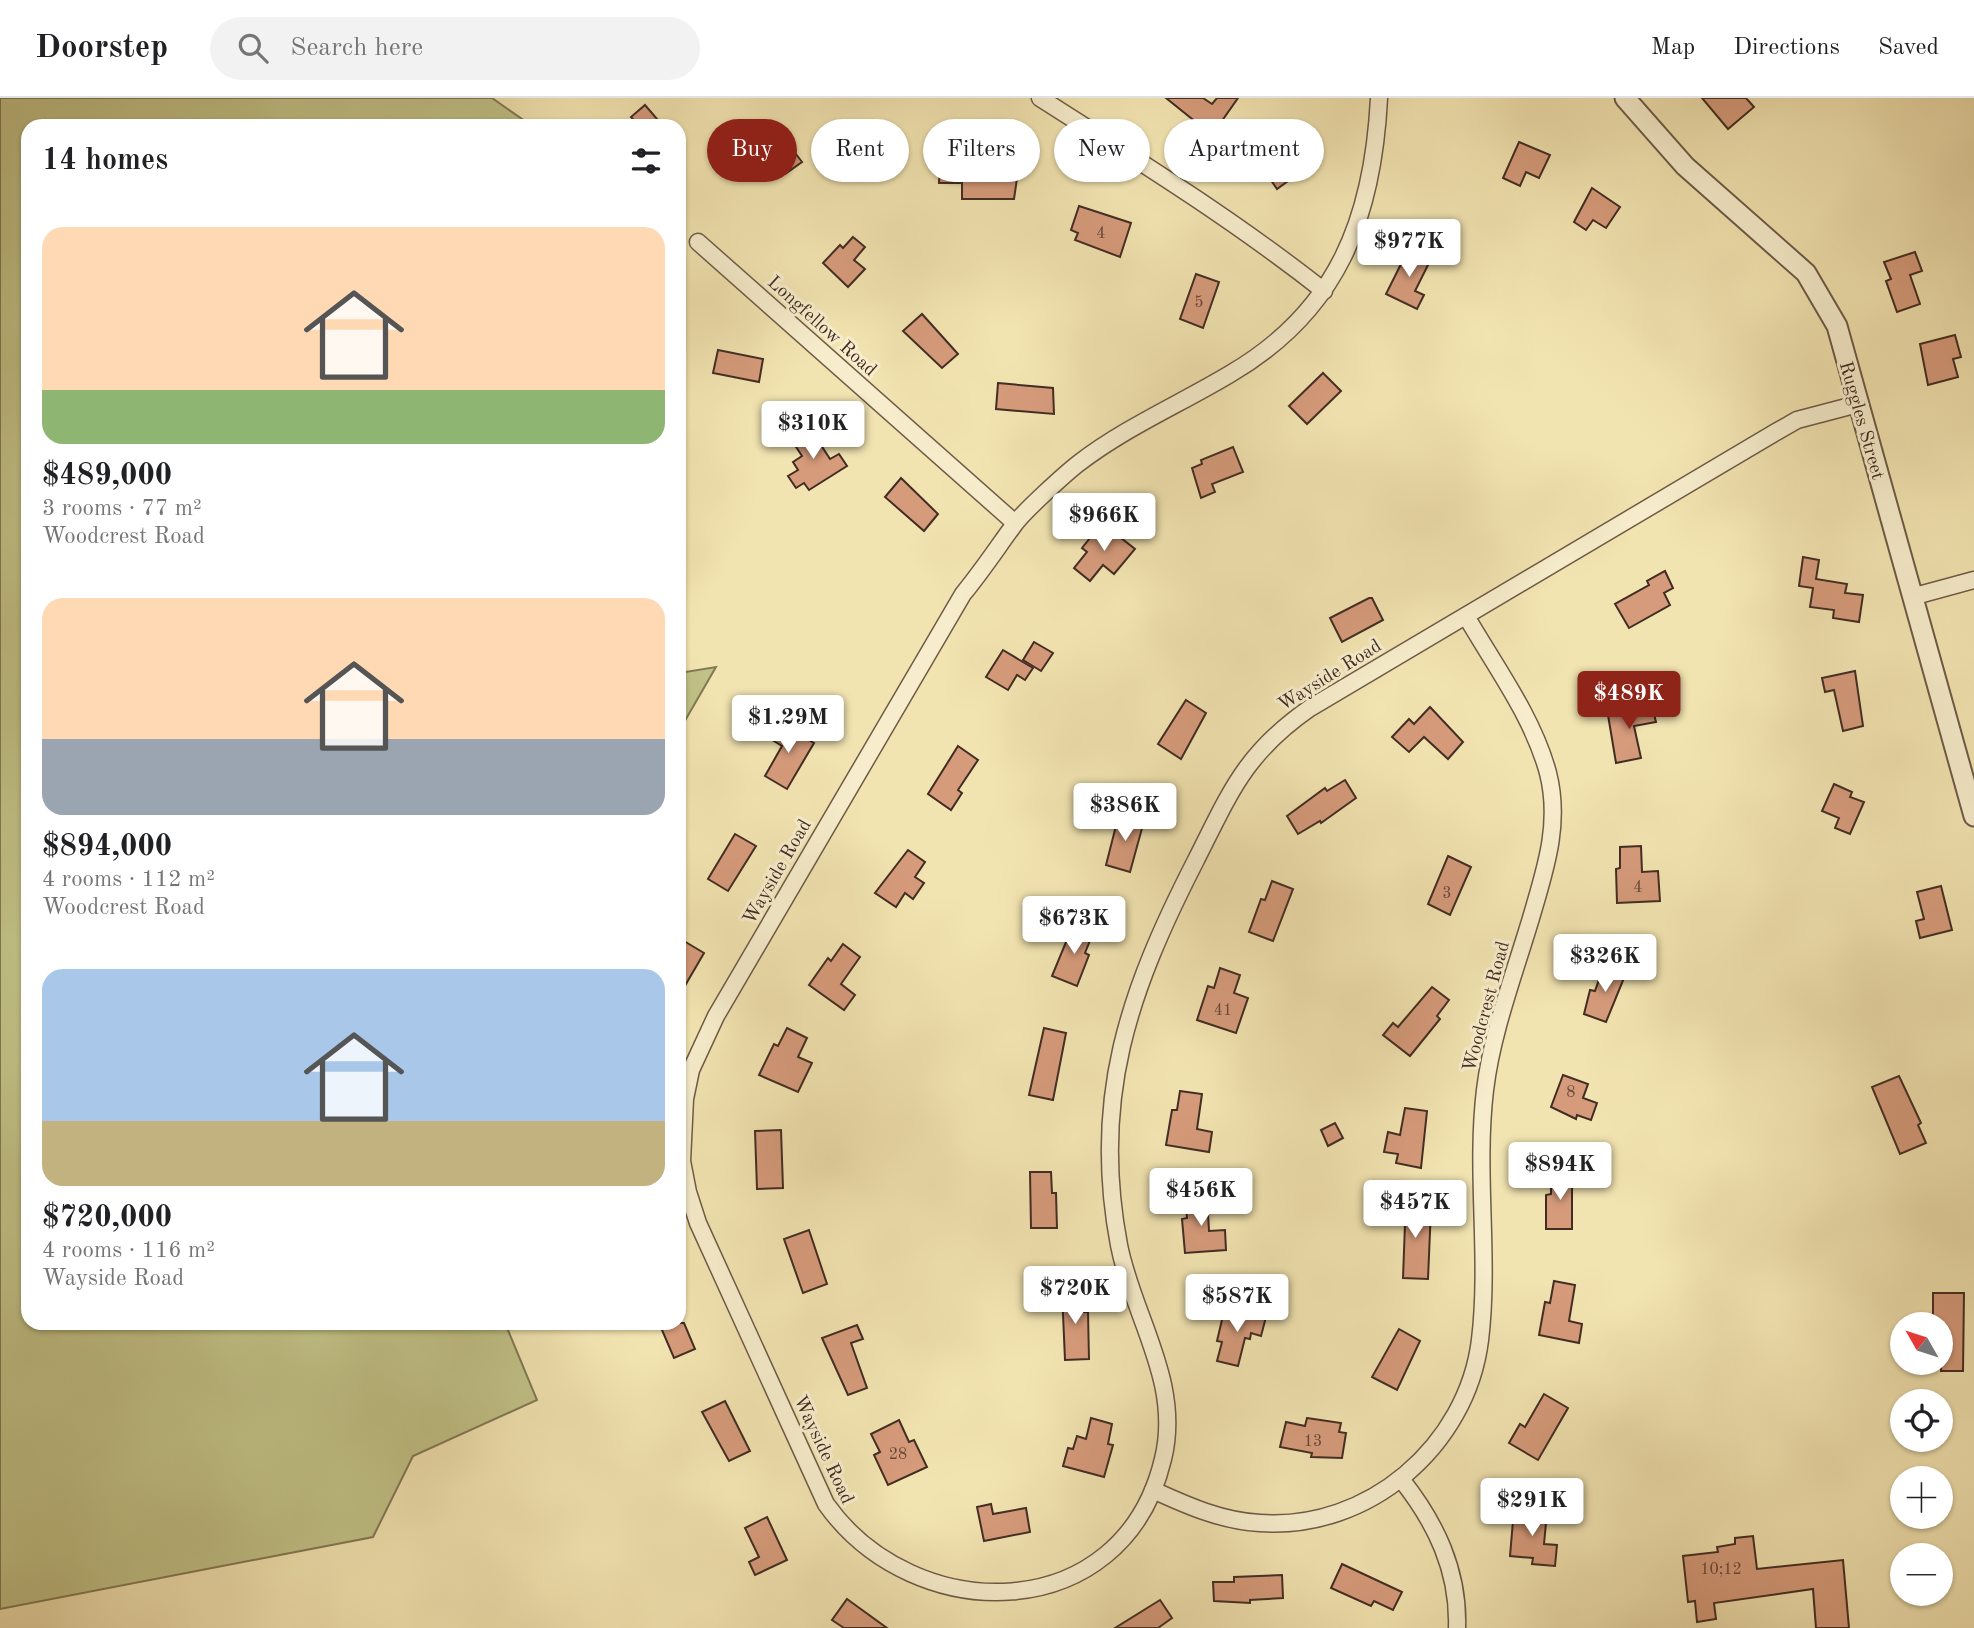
<!DOCTYPE html>
<html lang="en">
<head>
<meta charset="utf-8">
<style>
	body { margin:0; font-family:"Old Standard TT",serif; background:#f2f2f2; color:#202124; height:100vh; display:flex; flex-direction:column; font-size:26px; white-space:nowrap }
	* { box-sizing:border-box; margin:0 }
	p { font-size:23px; color:#757577 }
	.icon { flex:none; width:38px; height:38px; fill:none; stroke:currentColor; stroke-width:2; stroke-linecap:round; stroke-linejoin:round }
	.map { position:relative; flex:1; overflow:hidden }
	.sheet { position:absolute; left:21px; top:21px; width:665px; height:1211px; display:flex; flex-direction:column; background:#fff; border-radius:21px; box-shadow:0 2px 5px #0004 }
	.sheet>* { flex:none }
	.guide { position:absolute; left:707px; top:21px; width:665px; height:63px; display:flex; gap:14px }
	.needle { width:46px; rotate:309deg }
	.tools { position:absolute; left:1890px; top:1214px; display:grid; gap:14px }
	.tools a { display:grid; place-items:center; width:63px; height:63px; border-radius:50%; background:#fff; box-shadow:0 2px 5px #0004; font-size:35px }
	.price { position:absolute; translate:-50% -60px; padding:0 16px; border-radius:7px; background:#fff; color:#222; font-size:23px; line-height:46px; filter:drop-shadow(0 2px 4px #0008) }
	.price::after { content:''; position:absolute; left:50%; top:42px; width:21px; height:16px; margin-left:-10px; background:inherit; clip-path:polygon(0 0,100% 0,50% 100%) }
	.price.on { background:#8f2418; color:#fff }
	ul { padding:0; list-style:none }
	li { display:grid; align-content:center; gap:14px; height:371px; padding:0 21px }
	li span { display:grid; place-items:center; height:217px; border-radius:21px; color:#555 }
	li>.icon { margin-inline-start:auto }
	span .icon { width:126px; height:126px; fill:#fffc; stroke-width:1 }
	li b { font-size:30px }
	h2 { display:flex; justify-content:space-between; align-items:center; height:84px; padding:0 21px; font-size:30px }
	.chip { padding:0 24px; border-radius:32px; background:#fff; box-shadow:0 2px 5px #0004; font-size:24px; line-height:63px }
	.chip.on { background:#8f2418; color:#fff }
	header { display:flex; align-items:center; gap:42px; box-sizing:border-box; height:98px; padding:0 35px; background:#fff; border-bottom:2px solid #e0e0e0 }
	header strong { font-size:33px }
	nav { display:flex; gap:38px; margin-inline-start:auto; font-size:24px }
	.search { width:490px; height:63px; background:#f2f2f2; display:flex; align-items:center; gap:18px; box-sizing:border-box; padding:0 24px; border-radius:38px; color:#757577; font-size:26px }
	.map>svg:first-child { display:block }
</style>
</head>
<body>
<header>
<strong>Doorstep</strong>
<div class="search"><svg class="icon" aria-label="search" viewBox="0 0 24 24"><circle cx="10" cy="10" r="6"/><path d="M15 15l6 6"/></svg>Search here</div>
<nav><a>Map</a><a>Directions</a><a>Saved</a></nav>
</header>
<div class="map">
<svg width="1974" height="1530" viewBox="0 0 1974 1530">
	<rect width="100%" height="100%" fill="#f2e4b1"/>
	<filter id="stains"><feTurbulence type="fractalNoise" baseFrequency=".00286" numOctaves="4"/><feColorMatrix values="0 0 0 0 .2 0 0 0 0 .09 0 0 0 0 .02 0 0 0 .5 -.17"/></filter>
	<radialGradient id="worn" r=".72"><stop offset=".6" stop-color="#630" stop-opacity="0"/><stop offset="1" stop-color="#630" stop-opacity=".3"/></radialGradient>
	<g fill="#c1c287" stroke="#827856" stroke-width="2">
		<polygon points="0,0 492,0 532,28 28,28 28,1225 505,1225 537,1302 413,1358 373,1439 0,1511"/>
		<polygon points="716,569 679,633 679,575"/>
	</g>
	<g fill="#d69b7b" stroke="#422d24" stroke-width="2">
		<polygon points="1166,0 1203,0 1212,6 1217,0 1238,0 1212,37"/>
		<polygon points="1702,0 1746,0 1754,9 1728,31"/>
		<polygon points="645,7 663,28 639,28 631,19"/>
		<polygon points="750,27 789,47 802,64 785,76 737,52"/>
		<polygon points="1309,39 1322,58 1277,91 1262,69"/>
		<polygon points="1519,44 1550,57 1539,80 1526,74 1520,88 1503,80"/>
		<polygon points="973,55 997,59 997,66 1019,67 1014,101 962,101 962,85 939,85 940,63 962,64 962,58 973,58"/>
		<polygon points="1592,90 1620,109 1606,130 1593,122 1586,132 1574,124"/>
		<polygon points="1079,108 1131,125 1120,159 1075,142 1078,135 1071,132"/>
		<polygon points="853,139 865,149 854,162 865,171 848,189 823,165 840,147 843,150"/>
		<polygon points="1409,150 1431,161 1415,193 1424,197 1417,211 1386,196"/>
		<polygon points="1915,154 1922,173 1910,177 1920,206 1897,214 1886,183 1891,181 1884,164"/>
		<polygon points="1196,176 1219,184 1203,230 1180,221"/>
		<polygon points="922,216 958,256 942,270 903,233"/>
		<polygon points="1955,237 1961,259 1953,261 1958,279 1928,287 1920,246"/>
		<polygon points="718,252 763,261 759,284 713,275"/>
		<polygon points="1323,275 1341,293 1307,326 1289,308"/>
		<polygon points="998,285 1053,290 1054,316 996,311"/>
		<polygon points="808,327 830,361 839,356 847,368 809,392 804,385 796,390 788,378 798,372 793,364 802,358 789,338"/>
		<polygon points="1233,349 1243,374 1212,386 1215,394 1201,400 1192,370 1202,366 1201,362"/>
		<polygon points="901,380 938,416 924,433 885,399"/>
		<polygon points="1102,425 1135,451 1114,476 1103,467 1090,483 1074,470 1087,454 1082,450"/>
		<polygon points="1803,459 1819,462 1816,481 1847,486 1845,495 1863,497 1859,524 1833,520 1834,512 1810,509 1813,490 1799,488"/>
		<polygon points="1665,473 1673,490 1664,495 1670,507 1629,530 1615,506 1649,487 1647,483"/>
		<polygon points="1369,500 1372,500 1383,522 1342,544 1330,520"/>
		<polygon points="1034,544 1053,555 1041,573 1023,562"/>
		<polygon points="1003,552 1033,570 1025,582 1017,577 1008,592 986,579"/>
		<polygon points="1855,573 1863,628 1843,633 1834,592 1825,594 1822,580"/>
		<polygon points="1186,602 1206,615 1181,661 1158,646"/>
		<polygon points="1651,604 1656,624 1634,628 1641,660 1616,665 1608,617 1631,613 1630,607"/>
		<polygon points="1430,609 1463,644 1448,661 1424,639 1409,654 1392,639 1409,621 1414,626"/>
		<polygon points="778,624 814,645 787,691 765,678 782,648 769,640"/>
		<polygon points="958,648 978,662 958,692 962,695 951,712 928,696"/>
		<polygon points="1345,682 1356,700 1321,725 1320,723 1298,736 1287,718 1325,690 1327,693"/>
		<polygon points="1834,686 1852,694 1850,699 1864,704 1850,736 1835,730 1839,720 1822,713"/>
		<polygon points="1119,716 1144,723 1130,774 1106,767"/>
		<polygon points="735,736 756,748 728,793 708,781"/>
		<polygon points="1641,748 1642,774 1658,773 1660,803 1617,805 1616,771 1620,770 1620,749"/>
		<polygon points="908,752 925,764 915,779 924,785 913,801 905,795 896,809 875,795"/>
		<polygon points="1448,758 1471,769 1450,817 1428,806"/>
		<polygon points="1272,783 1293,791 1273,843 1249,834 1261,801 1265,802"/>
		<polygon points="1941,788 1952,832 1920,840 1916,823 1924,821 1917,794"/>
		<polygon points="1073,827 1093,835 1085,855 1089,857 1077,888 1052,878"/>
		<polygon points="679,840 704,855 679,898"/>
		<polygon points="843,846 860,859 841,886 855,897 844,912 809,887 828,860 831,863"/>
		<polygon points="1604,867 1626,875 1606,924 1584,916 1590,892 1595,893"/>
		<polygon points="1220,870 1240,877 1234,895 1248,900 1236,935 1197,922 1208,888 1214,890"/>
		<polygon points="1432,889 1449,902 1437,918 1440,921 1410,958 1383,937 1393,925 1398,929"/>
		<polygon points="787,930 807,940 798,959 812,965 798,994 759,977 774,946 778,948"/>
		<polygon points="1044,930 1066,935 1053,1002 1029,997"/>
		<polygon points="1563,977 1588,986 1583,1000 1597,1005 1591,1022 1577,1017 1576,1021 1551,1009"/>
		<polygon points="1899,978 1921,1025 1918,1027 1926,1045 1900,1056 1872,989"/>
		<polygon points="1180,993 1202,996 1197,1031 1212,1034 1209,1054 1166,1047 1172,1012 1177,1012"/>
		<polygon points="1405,1010 1427,1013 1421,1070 1396,1065 1398,1056 1384,1054 1388,1034 1400,1037"/>
		<polygon points="1335,1025 1343,1040 1328,1048 1321,1032"/>
		<polygon points="781,1032 783,1090 757,1091 755,1033"/>
		<polygon points="1030,1074 1051,1074 1052,1095 1056,1095 1057,1130 1031,1130"/>
		<polygon points="1551,1075 1572,1075 1572,1131 1546,1131 1546,1097 1551,1096"/>
		<polygon points="1207,1098 1209,1133 1225,1132 1226,1152 1185,1155 1182,1121 1187,1120 1185,1099"/>
		<polygon points="1395,1108 1431,1110 1428,1181 1403,1180 1405,1126 1394,1126"/>
		<polygon points="809,1132 827,1186 803,1195 784,1141"/>
		<polygon points="1554,1183 1575,1187 1569,1223 1582,1226 1579,1245 1539,1237 1545,1204 1550,1205"/>
		<polygon points="1082,1192 1083,1214 1088,1214 1089,1261 1065,1262 1062,1193"/>
		<polygon points="1933,1195 1964,1195 1963,1273 1941,1273 1941,1227 1933,1221"/>
		<polygon points="1225,1209 1266,1219 1261,1238 1251,1235 1250,1241 1245,1240 1238,1268 1217,1263 1222,1244 1217,1243"/>
		<polygon points="659,1225 684,1225 695,1251 674,1260"/>
		<polygon points="857,1227 863,1241 851,1245 867,1290 848,1297 822,1240"/>
		<polygon points="1399,1231 1420,1243 1397,1292 1372,1279"/>
		<polygon points="1544,1296 1568,1310 1538,1362 1509,1345 1520,1326 1525,1329"/>
		<polygon points="725,1303 750,1353 729,1363 702,1314"/>
		<polygon points="1091,1320 1112,1326 1108,1346 1113,1347 1104,1379 1063,1368 1068,1350 1073,1351 1077,1338 1086,1341"/>
		<polygon points="1307,1320 1341,1325 1339,1334 1346,1335 1342,1360 1311,1359 1312,1355 1280,1349 1286,1324 1305,1328"/>
		<polygon points="899,1322 909,1344 914,1342 927,1369 888,1387 874,1357 880,1354 871,1336"/>
		<polygon points="991,1406 993,1416 1026,1410 1030,1434 984,1443 977,1409"/>
		<polygon points="1514,1411 1547,1414 1544,1446 1557,1447 1555,1468 1532,1466 1533,1460 1510,1458"/>
		<polygon points="767,1419 787,1462 755,1477 749,1464 759,1459 745,1430"/>
		<polygon points="1753,1438 1757,1471 1843,1462 1849,1530 1816,1530 1813,1491 1714,1505 1716,1521 1697,1524 1695,1503 1688,1504 1683,1458 1718,1454 1717,1449 1735,1446 1735,1440"/>
		<polygon points="1342,1466 1402,1494 1393,1512 1374,1503 1371,1508 1331,1490"/>
		<polygon points="1282,1477 1283,1500 1250,1502 1250,1505 1214,1503 1213,1484 1234,1484 1234,1479"/>
		<polygon points="847,1501 887,1530 844,1530 832,1522"/>
		<polygon points="1160,1502 1172,1520 1158,1530 1115,1530"/>
	</g>
	<g fill="none" stroke-linecap="round" stroke-linejoin="round">
		<defs>
			<g id="minor">
				<path d="M1040,0C1136,61 1234,122 1324,193"/>
				<path d="M1379,0C1373,120 1338,213 1230,276C1180,306 1126,329 1079,365C1066,375 1023,414 1014,427C997,450 982,473 963,496L716,918L691,972L685,1001L682,1063L688,1094L698,1125L826,1406C914,1530 1123,1530 1163,1361C1182,1284 1133,1219 1119,1147C1091,1000 1129,893 1195,764C1230,695 1244,656 1310,610L1776,334L1797,322L1858,306"/>
				<polyline points="698,144 1015,425"/>
				<polyline points="1915,498 1974,482"/>
				<path d="M1401,1381C1436,1425 1459,1473 1457,1530"/>
				<path d="M1153,1392C1188,1408 1222,1423 1260,1425C1368,1433 1467,1348 1480,1242C1490,1159 1475,1075 1485,992C1492,934 1514,877 1531,820C1545,772 1561,726 1548,675C1533,619 1495,568 1466,518"/>
			</g>
			<polyline id="tertiary" points="1625,0 1685,68 1806,175 1837,228 1974,718"/>
		</defs>
		<use href="#minor" stroke="#6e5b47" stroke-width="19"/>
		<use href="#tertiary" stroke="#6e5b47" stroke-width="23"/>
		<use href="#minor" stroke="#f7edcc" stroke-width="16"/>
		<use href="#tertiary" stroke="#f7edcc" stroke-width="19"/>
	</g>
	<g text-anchor="middle" stroke-width="6" stroke-linejoin="round" paint-order="stroke">
		<g font-size="16" fill="#67483a">
			<text x="1101" y="140">4</text>
			<text x="1199" y="209">5</text>
			<text x="1638" y="794">4</text>
			<text x="1447" y="800">3</text>
			<text x="1223" y="917">41</text>
			<text x="1571" y="999">8</text>
			<text x="1313" y="1348">13</text>
			<text x="898" y="1361">28</text>
			<text x="1721" y="1476">10;12</text>
		</g>
		<g font-size="19" fill="#422d24" stroke="#f7edcc">
			<text transform="translate(823 227) rotate(42)" y="7">Longfellow Road</text>
			<text transform="translate(1863 322) rotate(74)" y="7">Ruggles Street</text>
			<text transform="translate(1329 576) rotate(-32)" y="7">Wayside Road</text>
			<text transform="translate(776 773) rotate(-60)" y="7">Wayside Road</text>
			<text transform="translate(1485 908) rotate(-75)" y="7">Woodcrest Road</text>
			<text transform="translate(825 1351) rotate(65)" y="7">Wayside Road</text>
		</g>
	</g>
	<rect width="100%" height="100%" filter="url(#stains)"/>
	<rect width="100%" height="100%" fill="url(#worn)"/>
</svg>
<div class="tools">
<a><svg class="needle" viewBox="-14 -14 28 28"><path d="M0-13l5 13h-10z" fill="#e53935"/><path d="M0 13l5-13h-10z" fill="#757577"/></svg></a>
<a><svg class="icon" aria-label="locate" viewBox="0 0 24 24"><circle cx="12" cy="12" r="6"/><path d="M12 2v4M12 18v4M2 12h4M18 12h4"/></svg></a>
<a>+</a>
<a>−</a>
</div>
<b class="price" style="left:1409px;top:181px">$977K</b>
<b class="price" style="left:813px;top:363px">$310K</b>
<b class="price" style="left:1104px;top:455px">$966K</b>
<b class="price on" style="left:1629px;top:633px">$489K</b>
<b class="price" style="left:788px;top:657px">$1.29M</b>
<b class="price" style="left:1125px;top:745px">$386K</b>
<b class="price" style="left:1074px;top:858px">$673K</b>
<b class="price" style="left:1605px;top:896px">$326K</b>
<b class="price" style="left:1560px;top:1104px">$894K</b>
<b class="price" style="left:1201px;top:1130px">$456K</b>
<b class="price" style="left:1415px;top:1142px">$457K</b>
<b class="price" style="left:1075px;top:1228px">$720K</b>
<b class="price" style="left:1237px;top:1236px">$587K</b>
<b class="price" style="left:1532px;top:1440px">$291K</b>
<div class="guide">
<a class="chip on">Buy</a>
<a class="chip">Rent</a>
<a class="chip">Filters</a>
<a class="chip">New</a>
<a class="chip">Apartment</a>
</div>
<section class="sheet">
<h2>14 homes<svg class="icon" aria-label="filters" viewBox="0 0 24 24"><path d="M4 7h16M4 17h16"/><circle cx="9" cy="7" r="2"/><circle cx="15" cy="17" r="2"/></svg></h2>
<ul>
<li><span style="background:linear-gradient(#ffd9b3 75%,#8fb573 0)"><svg class="icon" aria-label="home" viewBox="0 0 24 24"><path d="M3 11l9-7 9 7M6 9v11h12V9"/></svg></span><div><b>$489,000</b><p>3 rooms · 77 m²</p><p>Woodcrest Road</p></div></li>
<li><span style="background:linear-gradient(#ffd9b3 65%,#9aa5b1 0)"><svg class="icon" aria-label="home" viewBox="0 0 24 24"><path d="M3 11l9-7 9 7M6 9v11h12V9"/></svg></span><div><b>$894,000</b><p>4 rooms · 112 m²</p><p>Woodcrest Road</p></div></li>
<li><span style="background:linear-gradient(#a9c7e8 70%,#c2b280 0)"><svg class="icon" aria-label="home" viewBox="0 0 24 24"><path d="M3 11l9-7 9 7M6 9v11h12V9"/></svg></span><div><b>$720,000</b><p>4 rooms · 116 m²</p><p>Wayside Road</p></div></li>
</ul>
</section>
</div>
</body>
</html>
